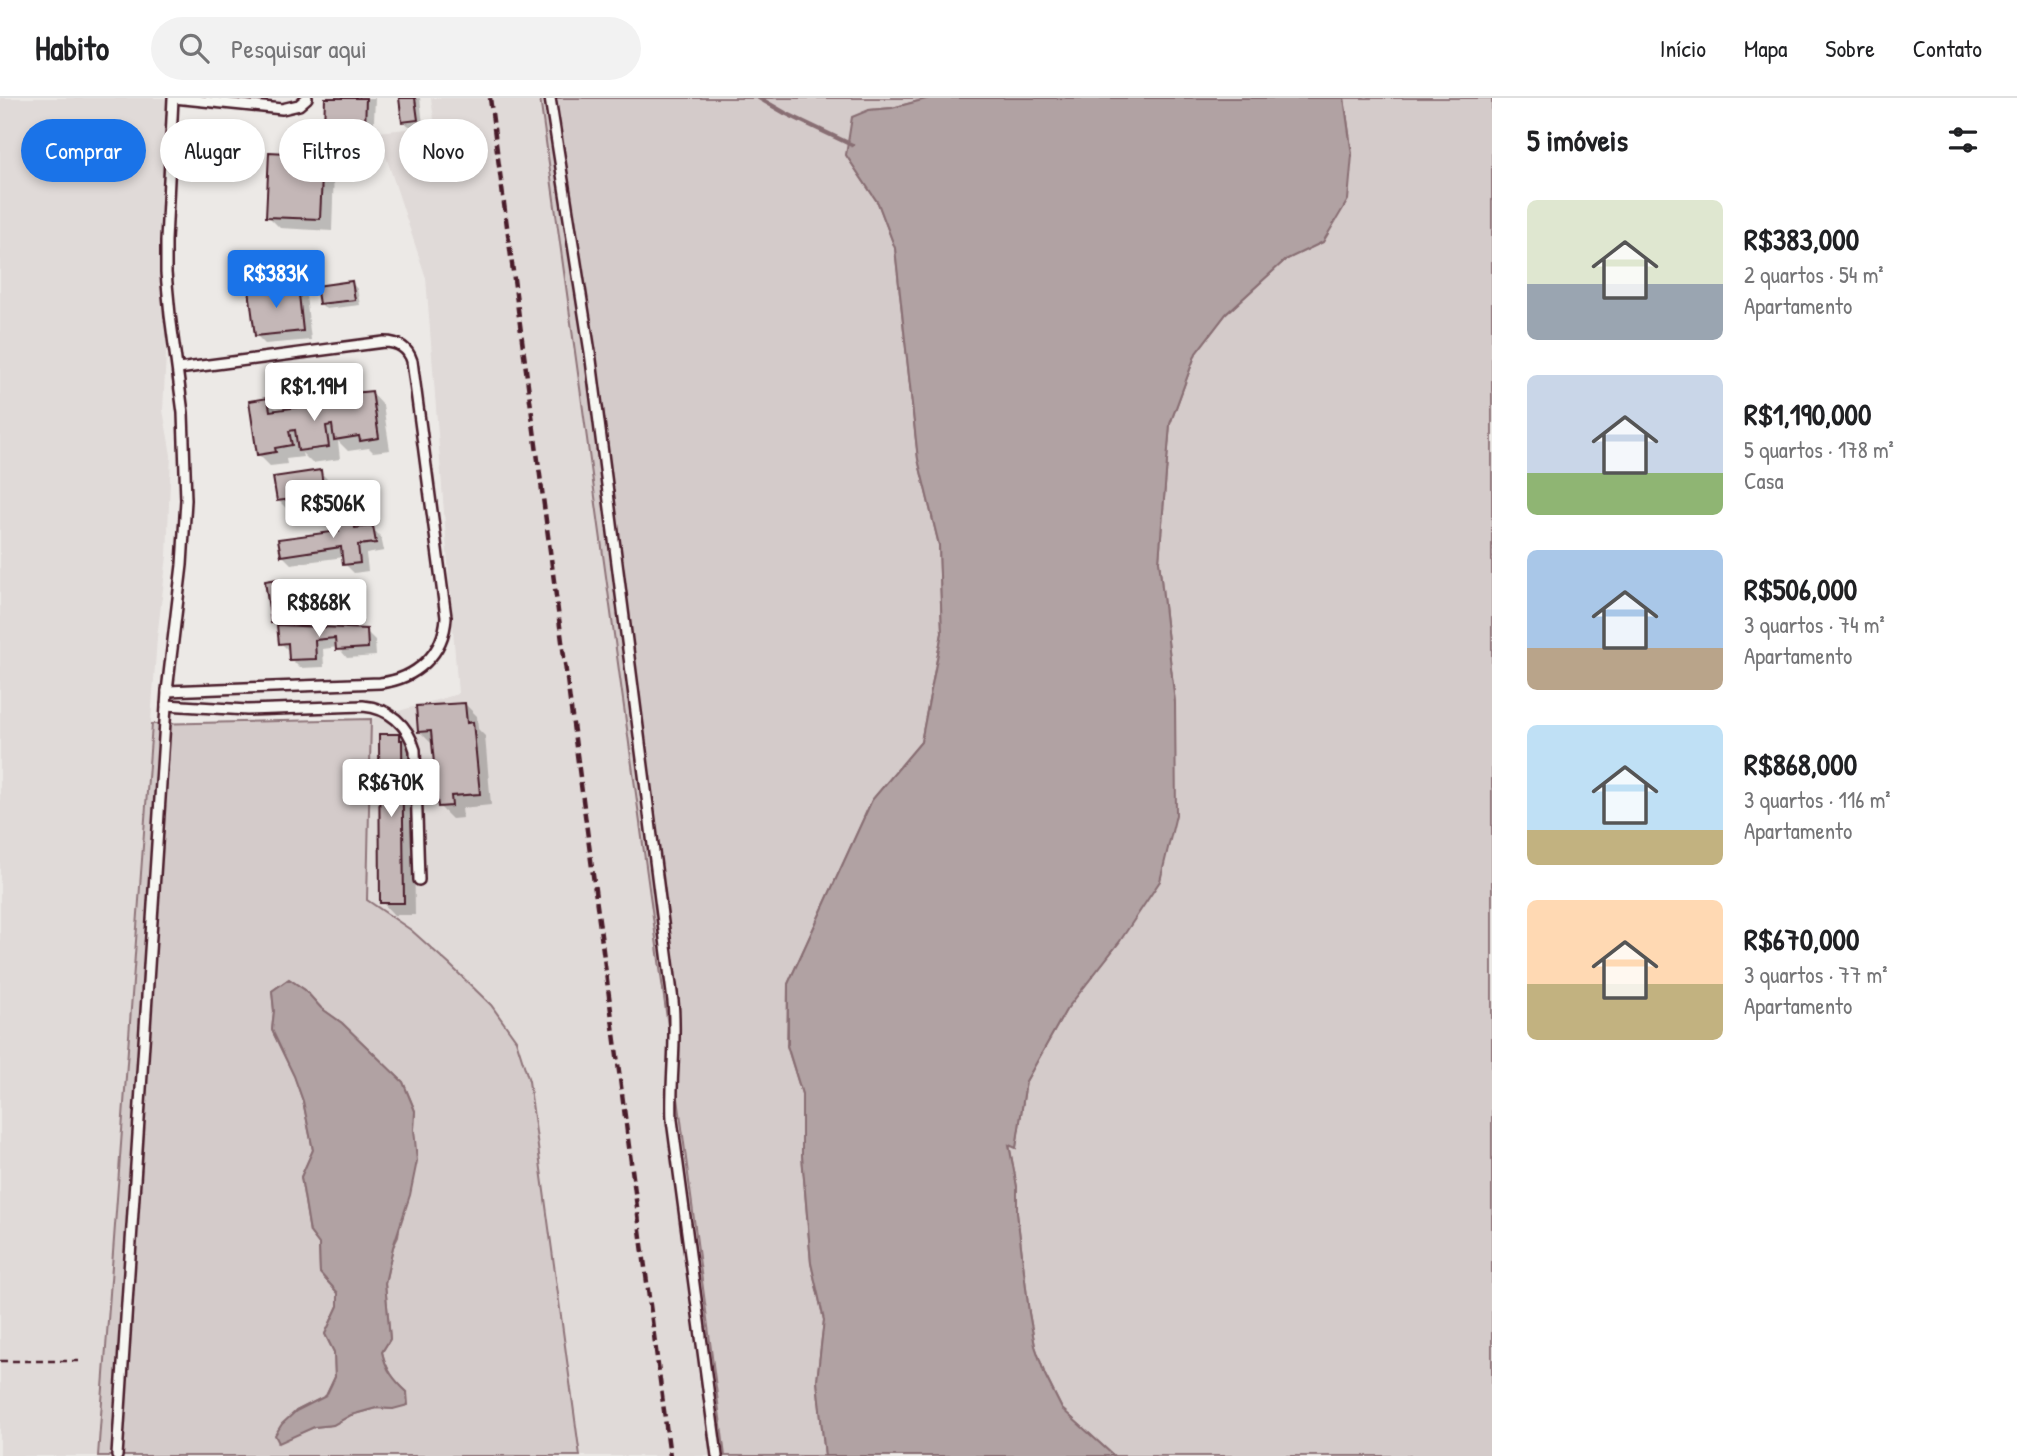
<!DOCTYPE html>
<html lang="pt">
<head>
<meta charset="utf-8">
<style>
	body { margin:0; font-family:"Patrick Hand",sans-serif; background:#f2f2f2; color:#202124; height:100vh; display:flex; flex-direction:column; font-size:26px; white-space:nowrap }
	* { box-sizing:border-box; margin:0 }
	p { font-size:23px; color:#757577 }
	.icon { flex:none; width:38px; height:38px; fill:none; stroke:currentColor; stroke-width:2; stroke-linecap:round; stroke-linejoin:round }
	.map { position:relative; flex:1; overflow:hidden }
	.sheet { display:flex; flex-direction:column; background:#fff; width:525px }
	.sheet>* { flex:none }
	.top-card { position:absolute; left:21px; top:21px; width:665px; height:63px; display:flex; gap:14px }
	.price { position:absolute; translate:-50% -60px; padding:0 16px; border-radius:7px; background:#fff; color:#222; font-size:23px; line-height:46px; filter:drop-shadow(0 2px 4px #0008) }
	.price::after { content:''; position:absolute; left:50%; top:42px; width:21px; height:16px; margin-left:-10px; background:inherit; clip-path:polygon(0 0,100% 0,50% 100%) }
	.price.active { background:#1a73e8; color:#fff }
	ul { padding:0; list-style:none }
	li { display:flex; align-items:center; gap:21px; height:175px; padding:0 35px }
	li span { display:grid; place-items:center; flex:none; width:196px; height:140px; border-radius:10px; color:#555 }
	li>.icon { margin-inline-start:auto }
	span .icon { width:84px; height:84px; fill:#fffc; stroke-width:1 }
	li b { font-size:30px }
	h2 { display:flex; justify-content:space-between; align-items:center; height:84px; padding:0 35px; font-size:30px }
	.chip { padding:0 24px; border-radius:32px; background:#fff; box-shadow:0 4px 10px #0003; font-size:24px; line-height:63px }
	.chip.active { background:#1a73e8; color:#fff }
	header { display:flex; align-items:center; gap:42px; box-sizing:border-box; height:98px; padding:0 35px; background:#fff; border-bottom:2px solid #e0e0e0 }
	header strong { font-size:33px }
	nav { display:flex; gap:38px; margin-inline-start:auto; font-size:24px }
	.search { width:490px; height:63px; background:#f2f2f2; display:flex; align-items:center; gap:18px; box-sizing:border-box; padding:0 24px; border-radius:38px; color:#757577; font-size:26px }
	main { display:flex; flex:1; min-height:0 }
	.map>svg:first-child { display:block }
</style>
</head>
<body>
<header>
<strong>Habito</strong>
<div class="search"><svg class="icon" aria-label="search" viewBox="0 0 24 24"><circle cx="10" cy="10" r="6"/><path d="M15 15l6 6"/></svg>Pesquisar aqui</div>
<nav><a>Início</a><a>Mapa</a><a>Sobre</a><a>Contato</a></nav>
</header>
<main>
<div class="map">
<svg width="1492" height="1358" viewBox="0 0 1492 1358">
	<rect width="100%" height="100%" fill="#ece9e6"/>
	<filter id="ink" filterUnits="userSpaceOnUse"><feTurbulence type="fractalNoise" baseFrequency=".0143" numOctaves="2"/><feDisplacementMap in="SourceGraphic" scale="14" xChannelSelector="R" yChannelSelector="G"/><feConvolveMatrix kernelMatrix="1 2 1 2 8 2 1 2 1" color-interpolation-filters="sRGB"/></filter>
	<g filter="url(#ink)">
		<g fill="#e0dad8">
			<polygon points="0,0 180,0 163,312 171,357 167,458 157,540 98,1358 0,1358"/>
			<polygon points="431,0 540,0 680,1015 725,1358 580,1358 529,983 516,942 491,907 450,867 411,832 367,802 371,621 458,596 426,180 378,34 435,28"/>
		</g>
		<g fill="#d4cbca" stroke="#8f757a" stroke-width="2" fill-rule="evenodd">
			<polygon points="540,0 930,0 892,10 869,12 846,57 878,105 895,150 918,361 939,447 942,535 921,644 872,702 788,886 787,948 802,996 802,1057 811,1165 824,1222 817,1283 825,1358 725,1358 680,1015"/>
			<polygon points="1344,0 1492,0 1492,1358 1114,1358 1062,1311 1045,1277 1035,1248 1029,1215 1017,1115 1017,1089 1009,1046 1016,1049 1026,983 1066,912 1120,843 1175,605 1159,463 1170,326 1196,255 1226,216 1285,162 1323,144 1352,57"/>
			<path d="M371,621L367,802L411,832L450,867L491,907L516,942L529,983L580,1358H98L152,626ZM289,881L305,892L321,910L342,925L403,984L415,1013L414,1031L398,1139L393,1149L385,1185L390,1241L382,1254C386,1272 394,1282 407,1294L393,1311L376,1310L351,1317L333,1327L314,1329L279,1344L296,1313L326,1298L335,1279L334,1254L325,1236L338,1208V1195L320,1175L319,1146L310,1134L301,1079L313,1052L303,1003L294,977L272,932L274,913L272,893Z"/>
		</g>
		<g fill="#b1a2a3" stroke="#886e73" stroke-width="2">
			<polygon points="930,0 1344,0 1352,57 1348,102 1323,144 1285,162 1226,216 1196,255 1170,326 1159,463 1175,605 1176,717 1160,783 1120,843 1066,912 1026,983 1016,1050 1009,1047 1017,1089 1017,1115 1029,1215 1035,1248 1045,1277 1062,1311 1114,1358 825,1358 817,1283 824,1222 811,1165 802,1057 802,996 787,947 788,946 788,886 872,702 921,644 942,535 939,447 918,361 895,150 878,105 846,57 852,19 869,12 892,10"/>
			<path d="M289,881L305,892L321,910L342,925L403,984L415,1013L414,1031L417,1063L410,1097L393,1149L385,1185L390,1241L382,1254C386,1272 394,1282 407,1294L408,1307L393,1311L376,1310L351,1317L333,1327L314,1329L279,1345L275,1337L282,1326L296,1313L326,1298L335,1279L334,1254L325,1236L338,1208V1195L320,1175L319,1146L310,1134L301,1079L313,1052L303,1003L294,978L272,932L274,913L272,893Z"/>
		</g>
		<g fill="#0003">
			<polygon points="327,0 375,0 372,69 331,67 334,70 332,133 280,130 268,118 322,58 325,61"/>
			<polygon points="400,0 420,0 423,27 409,28 403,23"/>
			<polygon points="352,185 357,191 360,207 326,211 321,206"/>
			<polygon points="297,189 306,198 311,242 265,246 256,237"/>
			<polygon points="371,294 383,307 390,352 373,354 369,350 348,353 338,343 340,361 312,365 302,355 303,359 286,361 287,366 270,368 258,356 267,302 279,314 346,304"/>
			<polygon points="320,374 329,383 332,406 287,411 278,402"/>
			<polygon points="352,415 361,424 362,431 372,430 381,439 384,453 366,456 368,473 354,475 345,466 344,459 291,466 282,457 341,434"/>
			<polygon points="278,483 287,492 287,498 326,492 335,501 339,525 313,528 313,530 366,533 375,542 376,558 347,560 338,549 323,551 324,569 300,570 291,561 291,555 281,545 279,531 273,524"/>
			<polygon points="465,606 477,618 478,631 485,638 491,707 462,710 463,720 452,721 440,709 434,645 432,646 420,634"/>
			<polygon points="400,637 412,650 413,656 415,817 394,817 382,804"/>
		</g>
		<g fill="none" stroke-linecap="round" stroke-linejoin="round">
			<polyline stroke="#886e73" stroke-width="4.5" points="759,0 785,15 852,47"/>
		</g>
		<g fill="#c4b7b7" stroke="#4a1f2b" stroke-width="2">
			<polygon points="325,0 366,0 364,61 323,59"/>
			<polygon points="399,0 415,0 418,22 402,24"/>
			<polygon points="269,54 323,57 320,121 266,119"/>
			<polygon points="352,183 355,202 319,206 316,188"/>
			<polygon points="298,187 303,233 255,238 249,192"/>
			<polygon points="372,293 379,340 360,343 359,338 334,342 332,327 326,328 329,349 298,353 295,332 289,333 292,347 275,350 276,354 257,357 249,303 268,300 270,313 344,303 343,296"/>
			<polygon points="321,372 324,397 277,403 273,379"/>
			<polygon points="353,413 355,430 373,428 376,445 358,447 360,465 343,467 341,449 281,458 278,441 339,433 336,415"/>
			<polygon points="278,481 281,497 327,490 331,516 271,525 265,483"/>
			<polygon points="277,527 367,531 368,550 336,552 335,540 315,542 316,561 289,562 288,545 279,546"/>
			<polygon points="465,605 467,625 473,624 480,696 451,698 452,708 438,709 431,633 418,634 416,608"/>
			<polygon points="379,636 400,636 400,642 402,642 404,805 380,805"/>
		</g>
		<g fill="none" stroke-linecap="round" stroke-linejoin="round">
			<defs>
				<g id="service">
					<polyline points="174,0 282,11 299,7 307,0"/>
					<path d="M550,0L590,254L673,903C677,943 670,982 672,1022L717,1358"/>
					<path d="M167,593L380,585C416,581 444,556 446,519L412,263C408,250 398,244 384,244L178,271"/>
					<path d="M166,607L247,612L363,608C389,610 408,627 415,652L419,782"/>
					<polyline points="117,1358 167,593 182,467 186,402 183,315 170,217 166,175 166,143 173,0"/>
				</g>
			</defs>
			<use href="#service" stroke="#4a1f2b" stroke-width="14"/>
			<polyline stroke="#4a1f2b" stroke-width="2.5" stroke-dasharray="7 5" stroke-linecap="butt" points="0,1263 83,1263"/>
			<use href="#service" stroke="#f6f6f2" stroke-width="9"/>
			<polyline stroke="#4a1f2b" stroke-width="4.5" stroke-dasharray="10 5" stroke-linecap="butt" points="490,0 670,1358"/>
		</g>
	</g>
</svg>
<b class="price active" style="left:276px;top:212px">R$383K</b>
<b class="price" style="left:314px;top:325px">R$1.19M</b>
<b class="price" style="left:333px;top:442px">R$506K</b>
<b class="price" style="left:319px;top:541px">R$868K</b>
<b class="price" style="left:391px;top:721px">R$670K</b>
<div class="top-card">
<a class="chip active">Comprar</a>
<a class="chip">Alugar</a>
<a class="chip">Filtros</a>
<a class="chip">Novo</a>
</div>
</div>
<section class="sheet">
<h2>5 imóveis<svg class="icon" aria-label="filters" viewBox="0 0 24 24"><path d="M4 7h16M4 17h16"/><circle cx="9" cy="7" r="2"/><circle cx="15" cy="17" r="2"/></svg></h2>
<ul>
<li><span style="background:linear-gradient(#dfe7d0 60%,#9aa5b1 0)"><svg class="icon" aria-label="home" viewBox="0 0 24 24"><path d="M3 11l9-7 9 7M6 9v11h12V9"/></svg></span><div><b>R$383,000</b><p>2 quartos · 54 m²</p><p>Apartamento</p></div></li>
<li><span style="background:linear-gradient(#c9d6e8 70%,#8fb573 0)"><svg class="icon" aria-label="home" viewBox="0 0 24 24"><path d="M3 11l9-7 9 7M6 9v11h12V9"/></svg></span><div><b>R$1,190,000</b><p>5 quartos · 178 m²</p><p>Casa</p></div></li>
<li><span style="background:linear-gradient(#a9c7e8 70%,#b9a48a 0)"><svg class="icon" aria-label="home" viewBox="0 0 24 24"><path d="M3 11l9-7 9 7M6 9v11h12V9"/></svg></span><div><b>R$506,000</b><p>3 quartos · 74 m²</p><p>Apartamento</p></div></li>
<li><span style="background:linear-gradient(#bfe0f5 75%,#c2b280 0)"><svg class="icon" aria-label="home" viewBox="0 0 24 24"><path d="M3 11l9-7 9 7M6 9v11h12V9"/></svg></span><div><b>R$868,000</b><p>3 quartos · 116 m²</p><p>Apartamento</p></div></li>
<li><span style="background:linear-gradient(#ffd9b3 60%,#c2b280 0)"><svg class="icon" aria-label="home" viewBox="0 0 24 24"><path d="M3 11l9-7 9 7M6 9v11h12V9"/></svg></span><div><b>R$670,000</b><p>3 quartos · 77 m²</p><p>Apartamento</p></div></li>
</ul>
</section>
</main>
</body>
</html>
